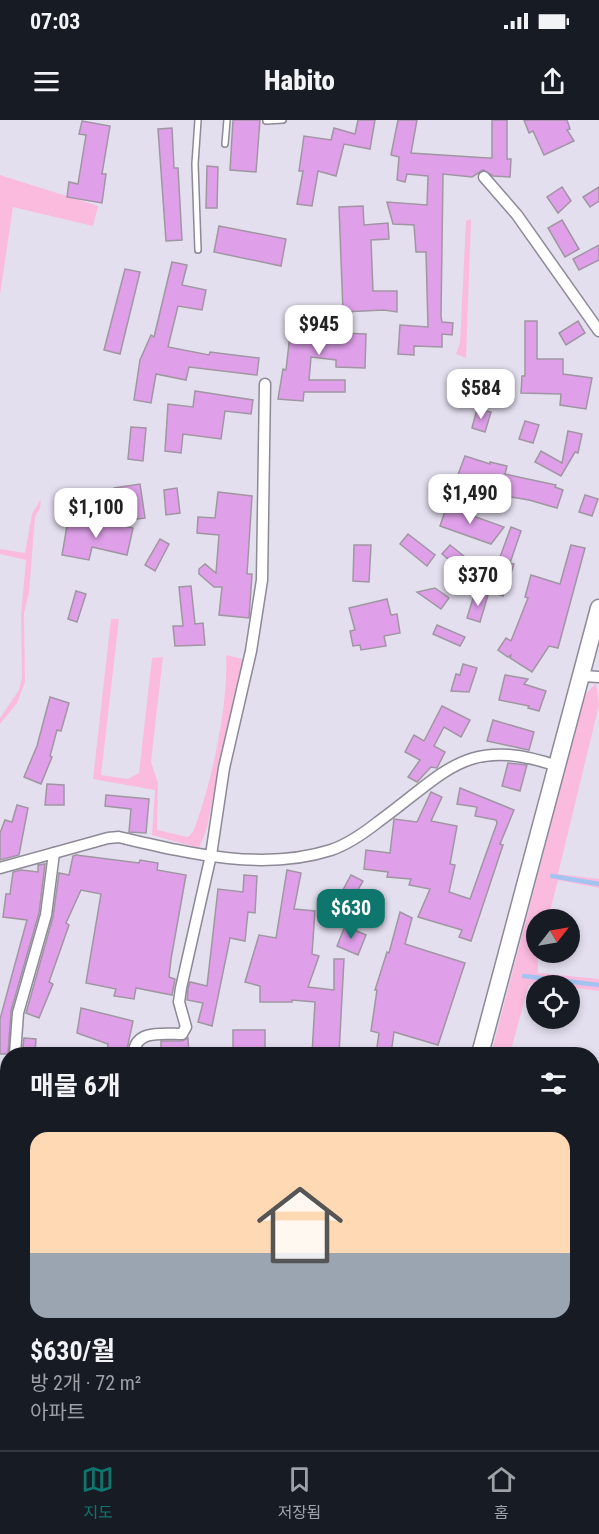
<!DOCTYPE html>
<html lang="ko">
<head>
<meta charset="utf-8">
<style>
	body { margin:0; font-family:"Roboto Condensed","Noto Sans KR",sans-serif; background:#242831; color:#f1f3f6; height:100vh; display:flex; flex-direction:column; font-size:22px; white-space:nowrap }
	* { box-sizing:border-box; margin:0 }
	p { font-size:20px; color:#9ea1a6 }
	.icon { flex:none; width:33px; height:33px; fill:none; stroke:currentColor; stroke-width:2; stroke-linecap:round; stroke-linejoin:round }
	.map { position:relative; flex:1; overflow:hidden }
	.drawer { position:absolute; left:0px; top:927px; width:600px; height:404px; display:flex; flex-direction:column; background:#171b24; border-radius:24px 24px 0 0; box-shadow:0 3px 9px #0003 }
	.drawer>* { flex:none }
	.needle { width:39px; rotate:59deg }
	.buttons { position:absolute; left:526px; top:789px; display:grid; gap:12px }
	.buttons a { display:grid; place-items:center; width:54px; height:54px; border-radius:50%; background:#171b24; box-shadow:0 3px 9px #0003; font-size:30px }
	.price { position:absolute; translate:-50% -51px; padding:0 14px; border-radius:12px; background:#fff; color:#222; font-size:20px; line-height:39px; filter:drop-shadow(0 2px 3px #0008) }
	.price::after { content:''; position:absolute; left:50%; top:36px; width:18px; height:14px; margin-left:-9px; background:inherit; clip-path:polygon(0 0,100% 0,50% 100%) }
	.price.current { background:#0f766e; color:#fff }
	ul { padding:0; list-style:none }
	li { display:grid; align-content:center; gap:12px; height:318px; padding:0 30px }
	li+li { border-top:2px solid #363941 }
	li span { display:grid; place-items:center; height:186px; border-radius:18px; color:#555 }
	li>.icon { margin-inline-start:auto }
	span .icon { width:108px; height:108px; fill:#fffc; stroke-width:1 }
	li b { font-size:26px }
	h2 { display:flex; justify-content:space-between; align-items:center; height:72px; padding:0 30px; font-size:26px }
	.status { display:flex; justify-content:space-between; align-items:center; height:42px; padding:0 30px; background:#171b24; direction:ltr }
	.status svg { height:16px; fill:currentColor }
	header { display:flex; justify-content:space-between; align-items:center; height:78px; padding:0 30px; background:#171b24; font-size:27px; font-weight:800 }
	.dock { display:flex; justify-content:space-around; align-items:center; height:84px; border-top:2px solid #363941; background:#171b24; font-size:16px; color:#9ea1a6 }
	.dock a { display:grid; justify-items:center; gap:3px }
	.dock .current { color:#0f766e }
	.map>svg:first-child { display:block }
</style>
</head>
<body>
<div class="status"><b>07:03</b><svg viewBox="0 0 49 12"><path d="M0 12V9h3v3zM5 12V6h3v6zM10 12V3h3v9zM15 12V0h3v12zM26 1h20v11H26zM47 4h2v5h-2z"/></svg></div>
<header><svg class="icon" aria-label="menu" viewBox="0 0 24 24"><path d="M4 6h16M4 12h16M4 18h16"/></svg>Habito<svg class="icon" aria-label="share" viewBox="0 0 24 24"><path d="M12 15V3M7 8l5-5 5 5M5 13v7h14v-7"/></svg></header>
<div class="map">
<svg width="599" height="1330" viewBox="0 0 599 1330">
	<rect width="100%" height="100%" fill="#e4dfef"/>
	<g fill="#fabbdf">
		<polygon points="0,55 98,86 93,106 13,87 0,175"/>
		<polygon points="471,99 466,238 456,234 460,223 466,101"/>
		<polygon points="41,379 40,388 35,397 29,473 24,493 25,562 17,583 0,604 0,598 19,570 22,557 21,495 26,440 0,434 0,429 25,433 32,394"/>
		<path d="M111,499H119L101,655L128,659L139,653L152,538L163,537L151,642L158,663L157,710L188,717L193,712C211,667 229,583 226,535L243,539L206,711L199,728L152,715L155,670L93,659Z"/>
		<polygon points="596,563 599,585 558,754 599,759 599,763 551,756 599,765 599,768 558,760 548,799 537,800 538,853 599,859 599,864 523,857 599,866 599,871 533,863 528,867 510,934 491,934 585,575"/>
		<polygon points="593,1280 599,1281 594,1330 584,1330 585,1323 592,1323"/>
		<polygon points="435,1323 458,1323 457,1330 435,1330"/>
	</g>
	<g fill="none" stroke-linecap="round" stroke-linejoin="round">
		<g stroke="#a3c3f0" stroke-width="4.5">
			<polyline points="552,756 599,764"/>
			<polyline points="524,856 599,865"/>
			<polyline points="592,973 599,973"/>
			<polyline points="592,1073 599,1073"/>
			<polyline points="592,1174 599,1175"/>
			<polyline points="592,1278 599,1279"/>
		</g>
	</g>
	<g fill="#dfa0e9" stroke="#a096a2" stroke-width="1.5">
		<polygon points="233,0 260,0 256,52 230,50"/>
		<polygon points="358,0 375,0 370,29 344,24 336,56 318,51 312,86 297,84 303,51 299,51 304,16 331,20 334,8 355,14"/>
		<polygon points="398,0 417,0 411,33 488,38 492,38 492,0 507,0 507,39 511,39 510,57 493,56 483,50 472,57 443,54 441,196 442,202 453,203 452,215 442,214 442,227 414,226 414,235 398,234 400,205 428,207 426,132 416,132 414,105 393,104 387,82 427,85 428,56 407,54 405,62 397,60 399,37 391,35"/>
		<polygon points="524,0 567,0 570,9 567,10 574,21 544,35 533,11 529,13"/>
		<polygon points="82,1 110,6 102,54 106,54 102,83 67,77 69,62 78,64 86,15 79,14"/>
		<polygon points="172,8 174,48 178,48 182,120 166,121 158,9"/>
		<polygon points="207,46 218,47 217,88 206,88"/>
		<polygon points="562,67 571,81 558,93 547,77"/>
		<polygon points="599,67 599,81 590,87 583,77"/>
		<polygon points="363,86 364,105 388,103 389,119 371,120 373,171 397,171 397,192 384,190 343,192 339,87"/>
		<polygon points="562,100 579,129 565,137 548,108"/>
		<polygon points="219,106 286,119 281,146 214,132"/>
		<polygon points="599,125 599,140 579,150 573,139"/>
		<polygon points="172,142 187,145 182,165 206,170 202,190 178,186 168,227 209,235 210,232 259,238 257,255 189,247 186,260 156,254 151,283 134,280 140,240 151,215 154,217"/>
		<polygon points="125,149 140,152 120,234 104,230"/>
		<polygon points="292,197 327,201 328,197 342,198 341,213 366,214 365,248 336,247 336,240 311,237 309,260 345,260 345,272 304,272 303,281 278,279 283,249 286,250"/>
		<polygon points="525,201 537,201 537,239 563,239 563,254 592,258 586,289 560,285 561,274 521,273 522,256 525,256"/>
		<polygon points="578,201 585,213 566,225 559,213"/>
		<polygon points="195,271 253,280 251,294 225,291 221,319 183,314 181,333 165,331 168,284 193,287"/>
		<polygon points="477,289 491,292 485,312 472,308"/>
		<polygon points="525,301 539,305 533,323 519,319"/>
		<polygon points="131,307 146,308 143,341 128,339"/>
		<polygon points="568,311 582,314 578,333 575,332 561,356 535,342 541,331 562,343"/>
		<polygon points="465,336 490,344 490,342 507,346 505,354 556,365 555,367 563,370 557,388 529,380 499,375 498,379 483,375 484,370 456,360"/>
		<polygon points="140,364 145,398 129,400 127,385 111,382 114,368"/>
		<polygon points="177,368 180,393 166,395 164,370"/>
		<polygon points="218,372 252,376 247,454 252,454 249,498 219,495 222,467 214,467 199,454 199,449 205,444 216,453 219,415 197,413 198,397 215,398"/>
		<polygon points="585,375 598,379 592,396 579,392"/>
		<polygon points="447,385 462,392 504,407 491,424 440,406"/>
		<polygon points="91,399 133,408 127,435 92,427 89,440 62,435 68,400 89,405"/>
		<polygon points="511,407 521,411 510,443 514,444 503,476 488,470"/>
		<polygon points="408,414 435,435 427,446 400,424"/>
		<polygon points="160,419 169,424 155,451 145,445"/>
		<polygon points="354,425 371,425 369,462 353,461"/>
		<polygon points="450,425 474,444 466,454 442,434"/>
		<polygon points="571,425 585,428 558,528 549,526 532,552 510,538 511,535 508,537 498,530 506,518 511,521 528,478 525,477 531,455 560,464"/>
		<polygon points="191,466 195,504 203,503 205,525 175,526 173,506 183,506 179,467"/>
		<polygon points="435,468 449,478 441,489 417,472"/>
		<polygon points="76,471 86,474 77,502 68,499"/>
		<polygon points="475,472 488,475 480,502 467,498"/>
		<polygon points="387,479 391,495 397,494 400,513 384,516 386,526 361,530 360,525 353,526 350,511 355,510 349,488"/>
		<polygon points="437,505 465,517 460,526 433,514"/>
		<polygon points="463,544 477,548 469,572 451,571 456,554 460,555"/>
		<polygon points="505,555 528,559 524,564 546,571 539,591 528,588 529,586 499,580"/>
		<polygon points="50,577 69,583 61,611 57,610 50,636 52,637 41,664 24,657 37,626"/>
		<polygon points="442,586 470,600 461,617 444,607 434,626 445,632 437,648 431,647 417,662 408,657 420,640 405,632 414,615 424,621"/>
		<polygon points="493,600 534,612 529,630 487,621"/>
		<polygon points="508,643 527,645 520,671 502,666"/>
		<polygon points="47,664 64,665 64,685 45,685"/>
		<polygon points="460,668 514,690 500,724 503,725 471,821 459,817 462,810 418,797 430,769 409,765 411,759 387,757 388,752 364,749 366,730 390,733 394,699 417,702 431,672 442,677 431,701 457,706 450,744 455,745 449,772 470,779 497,703 496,700 475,696 477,687 457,684"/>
		<polygon points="106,675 149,679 146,713 129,712 131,689 105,686"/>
		<polygon points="17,685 28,688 19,735 0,740 0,713 5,700 12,702"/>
		<polygon points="76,735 139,743 140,740 158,743 157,750 186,755 171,839 169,857 175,859 172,875 136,868 134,879 114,876 116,869 86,863 101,774 81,770 66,803 69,805 49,862 53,864 39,898 26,893 53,797 59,753 69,755 73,736"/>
		<polygon points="45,744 39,793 11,891 8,934 0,934 0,899 27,800 3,797 6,774 10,774 13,752 21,750 38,752 38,745"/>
		<polygon points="287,750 301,753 294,789 315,791 312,834 319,836 308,867 334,870 334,839 344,839 339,934 312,934 315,882 292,880 292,882 260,882 260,866 245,862 259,815 276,818"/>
		<polygon points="244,755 257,756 255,793 248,792 245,821 230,818 212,906 198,902 203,883 187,880 188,869 190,862 207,866 218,769 243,772"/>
		<polygon points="351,755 363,761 348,787 337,781"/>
		<polygon points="400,792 412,798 405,824 465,843 438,925 394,912 391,934 376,934 379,913 371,911 377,870 375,870 387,832 389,833"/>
		<polygon points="345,806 366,815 358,835 337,826"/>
		<polygon points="81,888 133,901 126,934 107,931 108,924 77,913"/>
		<rect x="233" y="910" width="32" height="24"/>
		<polygon points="24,918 36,919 35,934 22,934"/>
		<polygon points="188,918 189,934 161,934 161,921 182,921"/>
	</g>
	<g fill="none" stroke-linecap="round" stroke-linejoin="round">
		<defs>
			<g id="lane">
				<polyline points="266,1 283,0"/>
				<polyline points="225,24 227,0"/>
				<polyline points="198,130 195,44 198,0"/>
				<polyline points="0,1271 8,1277"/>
			</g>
			<g id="street">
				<polyline points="484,57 517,95 599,211"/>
				<polyline points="583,556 599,557"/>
				<path d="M0,748L108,718L119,717C187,733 262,752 331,730C349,724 364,713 378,702C447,652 466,615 557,646"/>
				<polyline points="15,934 18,893 46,795 54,733"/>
				<path d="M134,934C134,909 165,914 182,914L186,907L179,882L181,868L211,735L224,648L251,531L262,460L265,264"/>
				<polyline points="41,1330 44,1323"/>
			</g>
			<g id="secondary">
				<polyline points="480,934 599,488"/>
				<polyline points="424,1330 424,1323"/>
			</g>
		</defs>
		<use href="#lane" stroke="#8d8997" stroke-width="8"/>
		<use href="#street" stroke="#8d8997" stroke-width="13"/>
		<use href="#secondary" stroke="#8d8997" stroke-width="19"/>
		<use href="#lane" stroke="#fff" stroke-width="5"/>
		<use href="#street" stroke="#fff" stroke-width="10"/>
		<use href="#secondary" stroke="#fff" stroke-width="16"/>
	</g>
</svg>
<div class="buttons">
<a><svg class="needle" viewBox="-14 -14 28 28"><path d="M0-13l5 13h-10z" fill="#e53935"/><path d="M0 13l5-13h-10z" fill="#9ea1a6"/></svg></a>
<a><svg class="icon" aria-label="locate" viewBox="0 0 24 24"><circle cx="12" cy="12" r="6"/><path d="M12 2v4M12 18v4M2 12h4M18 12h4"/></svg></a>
</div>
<b class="price" style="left:319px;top:236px">$945</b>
<b class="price" style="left:481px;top:300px">$584</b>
<b class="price" style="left:470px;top:405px">$1,490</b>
<b class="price" style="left:96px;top:419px">$1,100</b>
<b class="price" style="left:478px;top:487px">$370</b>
<b class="price current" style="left:351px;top:820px">$630</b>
<section class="drawer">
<h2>매물 6개<svg class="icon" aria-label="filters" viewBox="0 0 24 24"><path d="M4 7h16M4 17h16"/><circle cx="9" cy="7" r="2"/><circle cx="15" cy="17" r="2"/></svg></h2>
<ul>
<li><span style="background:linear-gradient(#ffd9b3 65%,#9aa5b1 0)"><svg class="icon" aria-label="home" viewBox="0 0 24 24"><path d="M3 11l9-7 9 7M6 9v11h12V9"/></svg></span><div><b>$630/월</b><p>방 2개 · 72 m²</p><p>아파트</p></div></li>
</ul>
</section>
</div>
<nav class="dock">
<a class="current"><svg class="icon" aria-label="map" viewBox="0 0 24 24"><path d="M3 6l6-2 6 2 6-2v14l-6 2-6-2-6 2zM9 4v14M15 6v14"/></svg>지도</a>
<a><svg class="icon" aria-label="saved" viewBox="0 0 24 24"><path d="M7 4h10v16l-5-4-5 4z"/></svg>저장됨</a>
<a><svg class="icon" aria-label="home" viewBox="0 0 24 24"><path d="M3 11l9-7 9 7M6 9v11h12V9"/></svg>홈</a>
</nav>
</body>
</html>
